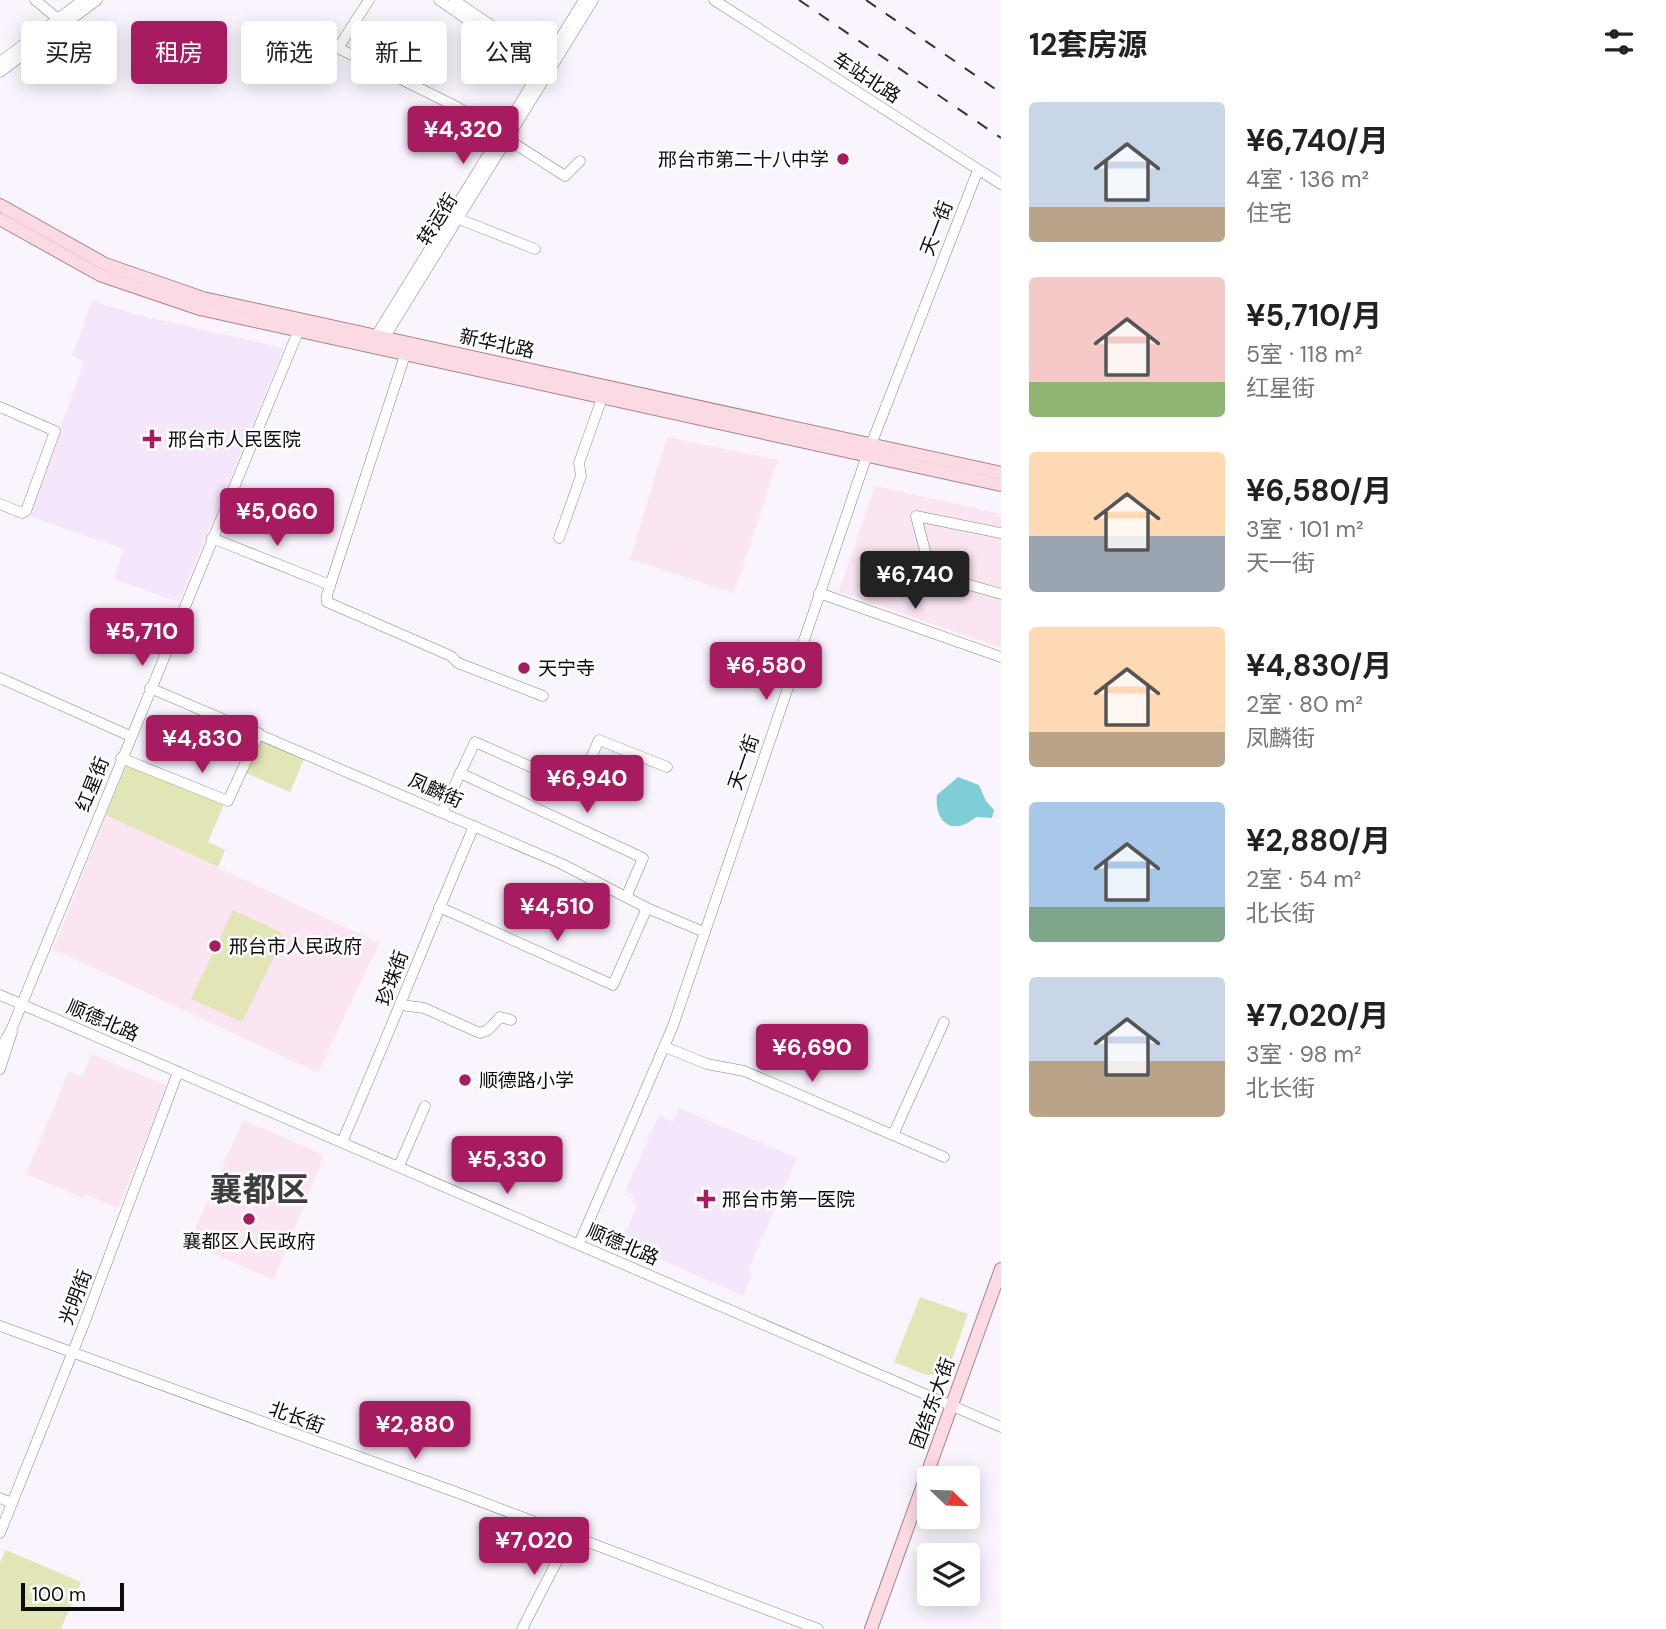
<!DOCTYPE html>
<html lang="zh">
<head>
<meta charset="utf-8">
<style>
	body { margin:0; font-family:"DM Sans","Noto Sans SC",sans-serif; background:#f6f6f6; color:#222; height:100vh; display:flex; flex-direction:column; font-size:26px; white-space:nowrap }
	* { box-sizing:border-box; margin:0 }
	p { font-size:23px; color:#767676 }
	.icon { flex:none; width:38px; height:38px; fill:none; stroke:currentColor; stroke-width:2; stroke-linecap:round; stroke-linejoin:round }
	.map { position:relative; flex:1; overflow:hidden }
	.side { display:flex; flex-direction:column; background:#fff; width:665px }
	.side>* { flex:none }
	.guide { position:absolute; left:21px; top:21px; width:665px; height:63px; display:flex; gap:14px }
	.needle { width:46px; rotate:113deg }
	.fabs { position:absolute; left:917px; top:1466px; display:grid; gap:14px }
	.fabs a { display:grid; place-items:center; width:63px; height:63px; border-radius:7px; background:#fff; box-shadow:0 4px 18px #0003; font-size:35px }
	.scale { position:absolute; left:21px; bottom:18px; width:103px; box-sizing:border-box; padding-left:7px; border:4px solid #0d0b0e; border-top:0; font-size:19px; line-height:24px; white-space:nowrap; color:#0d0b0e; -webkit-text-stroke:5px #fff; paint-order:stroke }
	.price { position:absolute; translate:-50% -60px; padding:0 16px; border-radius:7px; background:#a71c61; color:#fff; font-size:23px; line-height:46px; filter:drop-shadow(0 2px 4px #0008) }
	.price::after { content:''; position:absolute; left:50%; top:42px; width:21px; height:16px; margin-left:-10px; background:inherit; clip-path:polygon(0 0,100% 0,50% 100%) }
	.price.on { background:#222; color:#fff }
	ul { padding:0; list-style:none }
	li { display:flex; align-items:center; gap:21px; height:175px; padding:0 28px }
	li span { display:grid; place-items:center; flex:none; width:196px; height:140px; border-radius:7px; color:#555 }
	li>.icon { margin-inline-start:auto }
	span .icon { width:84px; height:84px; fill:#fffc; stroke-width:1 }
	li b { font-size:30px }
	h2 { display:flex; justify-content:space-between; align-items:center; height:84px; padding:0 28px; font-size:30px }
	.tag { padding:0 24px; border-radius:7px; background:#fff; box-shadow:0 4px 18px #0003; font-size:24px; line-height:63px }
	.tag.on { background:#a71c61; color:#fff }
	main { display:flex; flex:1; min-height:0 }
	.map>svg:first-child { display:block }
</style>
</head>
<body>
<main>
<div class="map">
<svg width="1001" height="1629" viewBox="0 0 1001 1629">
	<rect width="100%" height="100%" fill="#f9f4fd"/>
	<g fill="#fbe5f3">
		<polygon points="667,437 778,460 734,593 630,559"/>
		<polygon points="875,486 1001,514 1001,648 839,591"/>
		<polygon points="106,815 379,943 318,1073 53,949"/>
		<polygon points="91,1054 168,1086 118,1208 85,1194 83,1198 26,1174 69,1071 82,1077"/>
		<polygon points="243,1120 324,1155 274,1280 189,1243"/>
	</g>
	<g fill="#f4e7fb">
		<polygon points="92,301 138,315 284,348 179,602 114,579 123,549 29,516 84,362 72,356"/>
		<polygon points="679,1108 797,1158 748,1271 752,1274 743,1296 621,1242 638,1205 632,1202 635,1195 625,1191 659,1115 673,1122"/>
	</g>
	<g fill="#e2e5b6">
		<polygon points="259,740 304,759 290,792 246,773"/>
		<polygon points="127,764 224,804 208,842 225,850 218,867 106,815"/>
		<polygon points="233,910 280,932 283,939 242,1022 191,999"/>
		<polygon points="920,1297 968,1314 951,1362 940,1374 926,1375 894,1362"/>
		<polygon points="6,1550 81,1582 61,1629 0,1629 0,1562"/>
	</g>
	<path fill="#7fcdd6" d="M958,777L979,785L986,801L994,810L992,818L976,817C954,836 934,824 937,795Z"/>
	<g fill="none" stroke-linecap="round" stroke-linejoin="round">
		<defs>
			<g id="minor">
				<polyline points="35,0 58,19"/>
				<polyline points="369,0 338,48 457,107 565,176 580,161"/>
				<polyline points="439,0 545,73"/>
				<polyline points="454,0 548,64"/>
				<polyline points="714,0 1001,184"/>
				<polyline points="0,62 83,0"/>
				<polyline points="0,72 97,0"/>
				<polyline points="454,217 535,249"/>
				<polyline points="374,339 584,0"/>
				<polyline points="381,343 593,0"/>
				<polyline points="405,355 327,595 327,602 451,656 458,663 543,696"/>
				<polyline points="0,407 55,431 26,511 22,513 0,504"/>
				<polyline points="1001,533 916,516 931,574 1001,594"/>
				<polyline points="212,538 330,585"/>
				<polyline points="559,538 581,476 579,463 602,398"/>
				<polyline points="819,593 1001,657"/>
				<polyline points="0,678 130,736"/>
				<polyline points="150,688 562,864 647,908 704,932"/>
				<polyline points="121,758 228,801 259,733"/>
				<polyline points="460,773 643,858 627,895"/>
				<polyline points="442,812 475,742 574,786 580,782 599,740 667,767"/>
				<polyline points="439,907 613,985 647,908"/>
				<polyline points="0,995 1001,1427"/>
				<polyline points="401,1005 424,1008 480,1033 488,1030 500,1017 511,1020"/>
				<polyline points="665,1047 707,1064 744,1071 944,1157"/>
				<polyline points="0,1050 12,1028 300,327"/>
				<polyline points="0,1069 12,1032"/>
				<polyline points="893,1135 944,1022"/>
				<path d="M342,1142C388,1037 429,931 474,826"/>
				<polyline points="399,1166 425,1106"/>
				<polyline points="579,1244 673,1026 867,455 978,170"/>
				<polyline points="0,1326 461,1494 818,1629"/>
				<polyline points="0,1498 12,1503"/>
				<polyline points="0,1533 82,1329 178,1072"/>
				<polyline points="522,1629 570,1536"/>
			</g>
			<g id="major">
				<polyline points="0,205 105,264 203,298 1001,473"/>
				<polyline points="0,219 100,275 200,309 1001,485"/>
				<polyline points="871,1629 1001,1269"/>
			</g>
		</defs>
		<use href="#minor" stroke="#86828a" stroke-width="11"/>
		<use href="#major" stroke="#a7828d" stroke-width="14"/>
		<use href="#minor" stroke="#fff" stroke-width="10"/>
		<use href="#major" stroke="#fcdae4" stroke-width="12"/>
		<g stroke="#353337" stroke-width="2" stroke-dasharray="12 12" stroke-linecap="butt">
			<polyline points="799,0 1001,138"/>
			<polyline points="866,0 1001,93"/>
		</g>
	</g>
	<g fill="#a71c61" stroke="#fff" stroke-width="2.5">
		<circle cx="843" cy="159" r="7"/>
		<path d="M148.5 428.5h7v7h7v7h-7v7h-7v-7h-7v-7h7z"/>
		<circle cx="524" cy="668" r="7"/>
		<circle cx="215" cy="946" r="7"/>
		<circle cx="465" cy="1080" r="7"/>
		<path d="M702.5 1188.5h7v7h7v7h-7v7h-7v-7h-7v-7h7z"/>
		<circle cx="249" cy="1219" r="7"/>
	</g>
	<g text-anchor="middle" stroke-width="5" stroke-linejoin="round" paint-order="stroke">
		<g font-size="19" fill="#0d0b0e" stroke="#fff">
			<text transform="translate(867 77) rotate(33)" y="7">车站北路</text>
			<text transform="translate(437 219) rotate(-58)" y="7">转运街</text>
			<text transform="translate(936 228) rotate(-69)" y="7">天一街</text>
			<text transform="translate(497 343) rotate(12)" y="7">新华北路</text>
			<text transform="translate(743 762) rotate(-71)" y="7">天一街</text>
			<text transform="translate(92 784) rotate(-68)" y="7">红星街</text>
			<text transform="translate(436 790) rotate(24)" y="7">凤麟街</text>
			<text transform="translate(392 978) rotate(-70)" y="7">珍珠街</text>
			<text transform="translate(103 1020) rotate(23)" y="7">顺德北路</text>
			<text transform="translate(623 1244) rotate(23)" y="7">顺德北路</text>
			<text transform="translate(75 1297) rotate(-69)" y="7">光明街</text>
			<text transform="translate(932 1403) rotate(-70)" y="7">团结东大街</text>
			<text transform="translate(297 1417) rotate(20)" y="7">北长街</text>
		</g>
		<g font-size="19" fill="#0d0b0e" stroke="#fff" text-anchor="start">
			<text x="829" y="166" text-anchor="end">邢台市第二十八中学</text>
			<text x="168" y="446">邢台市人民医院</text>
			<text x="538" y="675">天宁寺</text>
			<text x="229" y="953">邢台市人民政府</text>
			<text x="479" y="1087">顺德路小学</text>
			<text x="722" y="1206">邢台市第一医院</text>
			<text x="249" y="1248" text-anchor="middle">襄都区人民政府</text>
		</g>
		<g font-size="33" font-weight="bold" fill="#3f3c42" stroke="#fff">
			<text x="259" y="1201">襄都区</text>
		</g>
	</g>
</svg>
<div class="fabs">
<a><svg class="needle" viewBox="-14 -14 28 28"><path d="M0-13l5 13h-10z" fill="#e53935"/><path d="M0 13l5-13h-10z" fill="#767676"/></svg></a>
<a><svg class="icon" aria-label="layers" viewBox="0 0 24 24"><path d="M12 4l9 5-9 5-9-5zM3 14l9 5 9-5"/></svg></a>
</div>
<div class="scale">100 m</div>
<b class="price" style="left:463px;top:166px">¥4,320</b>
<b class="price" style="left:277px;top:548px">¥5,060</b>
<b class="price on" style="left:915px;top:611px">¥6,740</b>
<b class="price" style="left:142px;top:668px">¥5,710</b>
<b class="price" style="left:766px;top:702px">¥6,580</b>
<b class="price" style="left:202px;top:775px">¥4,830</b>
<b class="price" style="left:587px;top:815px">¥6,940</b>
<b class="price" style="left:557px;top:943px">¥4,510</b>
<b class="price" style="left:812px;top:1084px">¥6,690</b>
<b class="price" style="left:507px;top:1196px">¥5,330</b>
<b class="price" style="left:415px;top:1461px">¥2,880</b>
<b class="price" style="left:534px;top:1577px">¥7,020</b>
<div class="guide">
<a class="tag">买房</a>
<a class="tag on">租房</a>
<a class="tag">筛选</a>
<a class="tag">新上</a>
<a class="tag">公寓</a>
</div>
</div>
<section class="side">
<h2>12套房源<svg class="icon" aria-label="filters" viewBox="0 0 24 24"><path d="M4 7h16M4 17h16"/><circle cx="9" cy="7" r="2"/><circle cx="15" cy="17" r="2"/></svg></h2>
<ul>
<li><span style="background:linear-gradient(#c9d6e8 75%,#b9a48a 0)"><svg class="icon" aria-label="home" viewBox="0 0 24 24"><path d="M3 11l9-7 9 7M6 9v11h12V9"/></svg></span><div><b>¥6,740/月</b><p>4室 · 136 m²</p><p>住宅</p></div></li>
<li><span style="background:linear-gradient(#f6c9c9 75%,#8fb573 0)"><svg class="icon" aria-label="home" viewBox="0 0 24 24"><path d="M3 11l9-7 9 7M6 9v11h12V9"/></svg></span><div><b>¥5,710/月</b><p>5室 · 118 m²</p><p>红星街</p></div></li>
<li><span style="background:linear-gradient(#ffd9b3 60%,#9aa5b1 0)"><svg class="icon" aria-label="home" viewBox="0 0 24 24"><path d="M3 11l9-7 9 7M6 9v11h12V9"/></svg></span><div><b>¥6,580/月</b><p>3室 · 101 m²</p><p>天一街</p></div></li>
<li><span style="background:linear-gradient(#ffd9b3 75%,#b9a48a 0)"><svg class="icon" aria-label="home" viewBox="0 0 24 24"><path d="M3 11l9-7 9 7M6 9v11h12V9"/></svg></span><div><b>¥4,830/月</b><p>2室 · 80 m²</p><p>凤麟街</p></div></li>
<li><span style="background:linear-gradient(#a9c7e8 75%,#7fa58c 0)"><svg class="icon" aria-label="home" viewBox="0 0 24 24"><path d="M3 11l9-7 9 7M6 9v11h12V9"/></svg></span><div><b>¥2,880/月</b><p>2室 · 54 m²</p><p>北长街</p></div></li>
<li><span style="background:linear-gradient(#c9d6e8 60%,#b9a48a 0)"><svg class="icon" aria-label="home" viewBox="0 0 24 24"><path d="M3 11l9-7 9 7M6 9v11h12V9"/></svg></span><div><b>¥7,020/月</b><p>3室 · 98 m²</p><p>北长街</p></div></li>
</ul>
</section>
</main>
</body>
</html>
